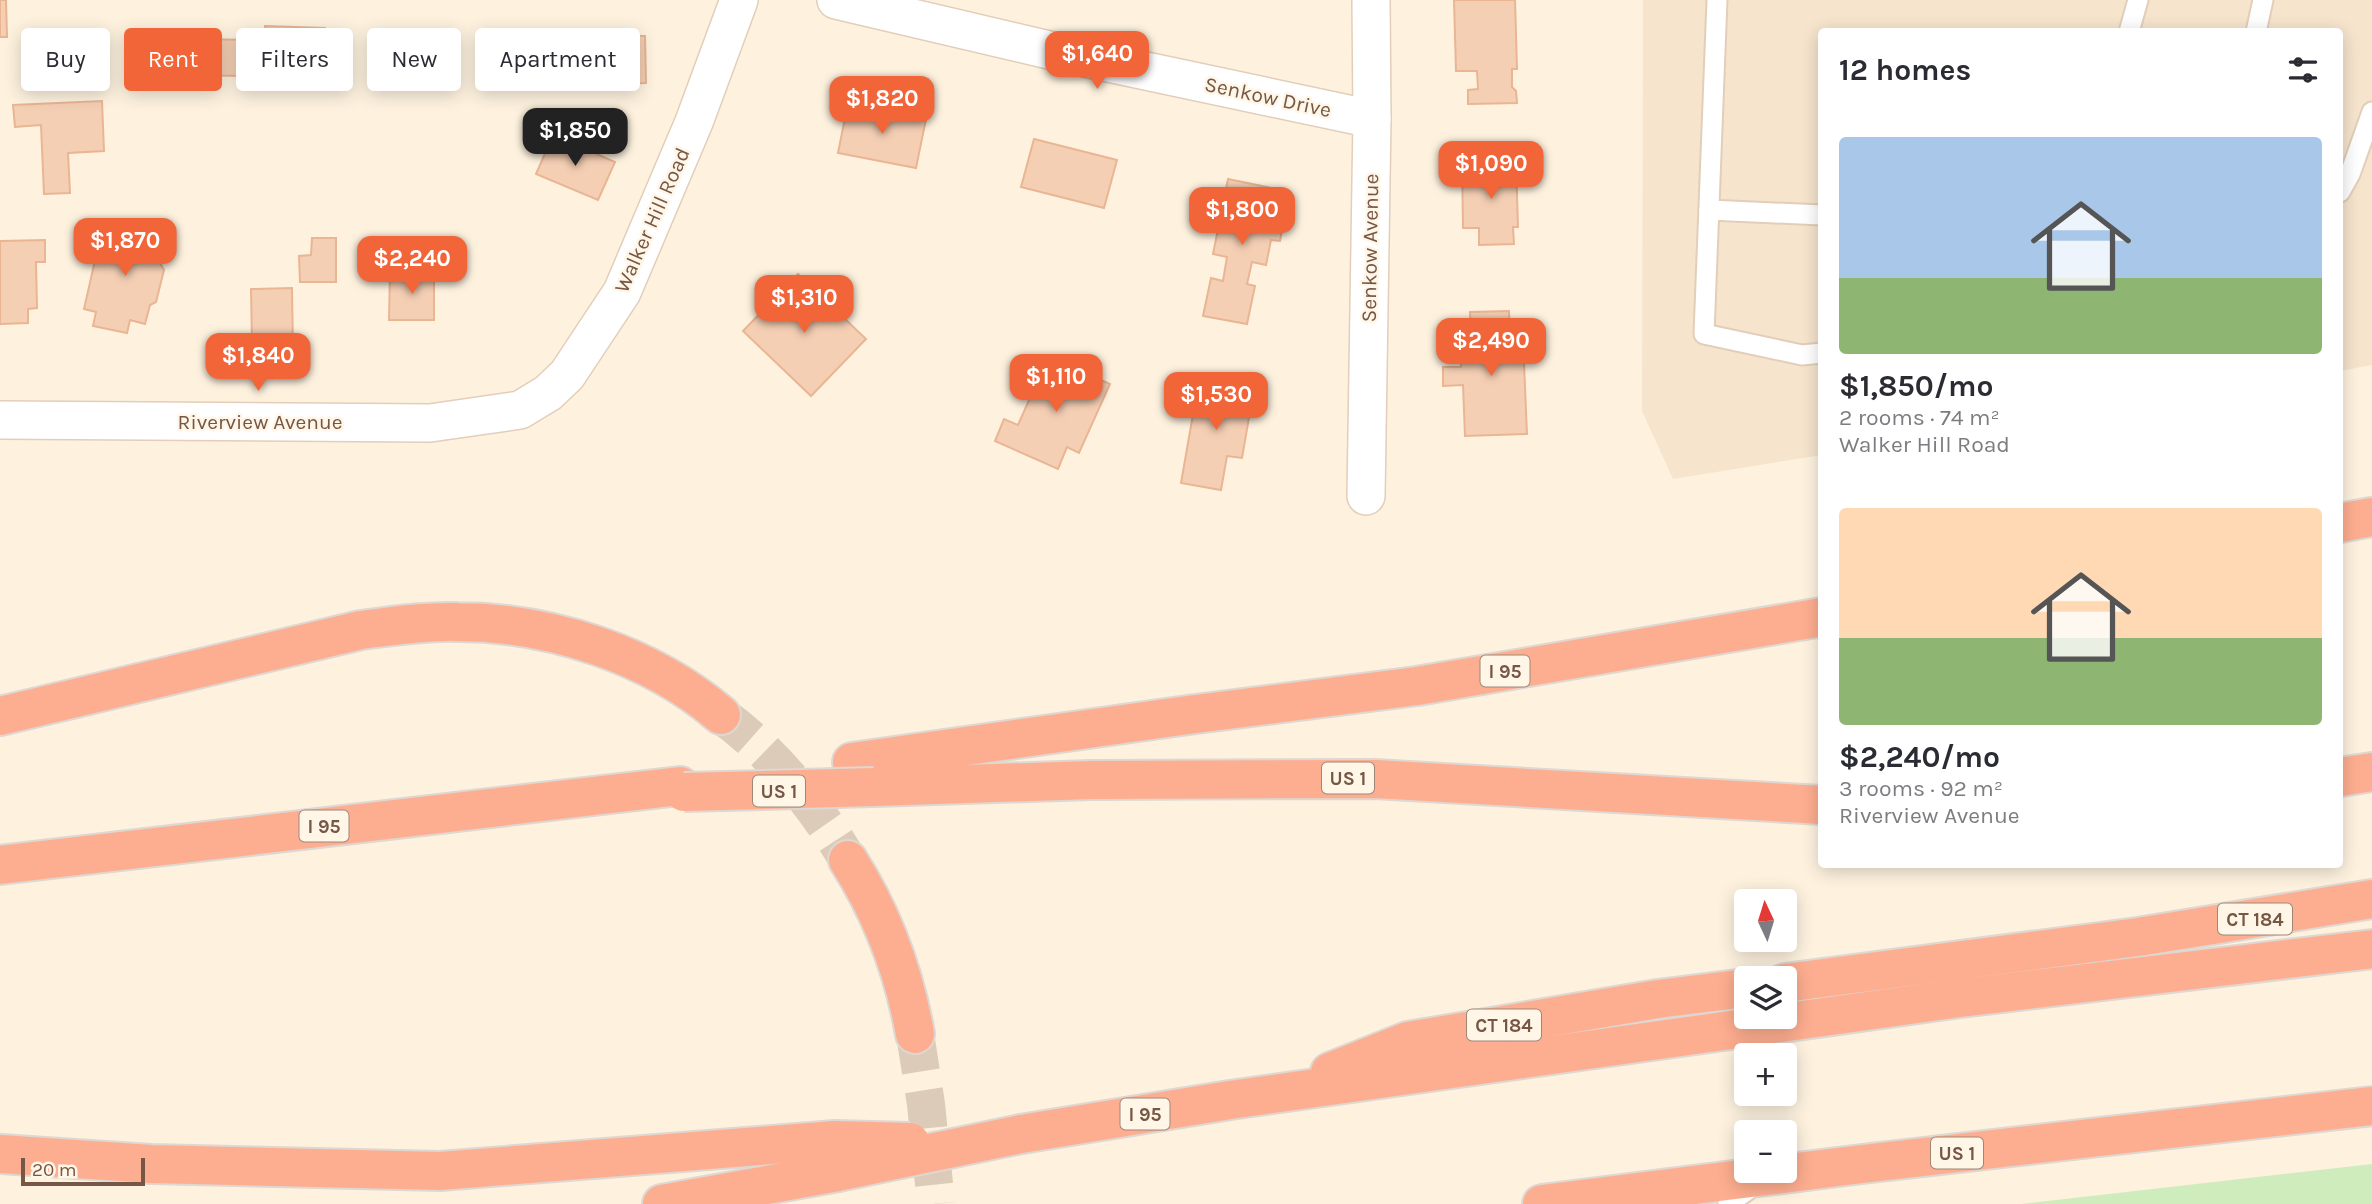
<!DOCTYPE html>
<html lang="en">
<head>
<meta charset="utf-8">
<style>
	body { margin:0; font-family:Karla,sans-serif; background:#f7f7f7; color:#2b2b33; height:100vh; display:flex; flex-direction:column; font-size:26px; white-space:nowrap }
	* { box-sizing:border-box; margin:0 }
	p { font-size:23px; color:#7c7c81 }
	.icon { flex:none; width:38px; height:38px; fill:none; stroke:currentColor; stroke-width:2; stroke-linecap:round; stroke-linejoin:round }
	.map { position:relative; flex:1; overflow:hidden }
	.side { position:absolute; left:1818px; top:28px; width:525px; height:840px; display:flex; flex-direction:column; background:#fff; border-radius:7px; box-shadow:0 4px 18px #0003 }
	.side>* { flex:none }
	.guide { position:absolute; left:21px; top:28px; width:665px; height:63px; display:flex; gap:14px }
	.needle { width:46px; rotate:356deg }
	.fabs { position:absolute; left:1734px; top:889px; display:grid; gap:14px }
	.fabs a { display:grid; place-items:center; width:63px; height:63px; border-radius:7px; background:#fff; box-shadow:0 4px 18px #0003; font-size:35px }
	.scale { position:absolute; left:21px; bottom:18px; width:124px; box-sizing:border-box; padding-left:7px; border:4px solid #765745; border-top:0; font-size:19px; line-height:24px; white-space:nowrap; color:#765745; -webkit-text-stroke:5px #fff6e7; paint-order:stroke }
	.price { position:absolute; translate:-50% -60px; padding:0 16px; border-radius:14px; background:#f26539; color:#fff; font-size:23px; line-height:46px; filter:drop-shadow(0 2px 4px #0008) }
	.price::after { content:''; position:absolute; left:50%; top:42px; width:21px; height:16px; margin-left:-10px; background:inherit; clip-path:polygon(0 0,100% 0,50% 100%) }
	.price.selected { background:#222; color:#fff }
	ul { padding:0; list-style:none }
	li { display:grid; align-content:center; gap:14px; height:371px; padding:0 21px }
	li span { display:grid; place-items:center; height:217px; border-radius:7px; color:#555 }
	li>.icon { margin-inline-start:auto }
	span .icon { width:126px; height:126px; fill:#fffc; stroke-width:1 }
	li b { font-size:30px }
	h2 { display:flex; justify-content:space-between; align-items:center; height:84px; padding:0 21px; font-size:30px }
	.pill { padding:0 24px; border-radius:7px; background:#fff; box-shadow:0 4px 18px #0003; font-size:24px; line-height:63px }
	.pill.selected { background:#f26539; color:#fff }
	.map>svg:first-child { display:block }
</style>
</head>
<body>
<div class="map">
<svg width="2372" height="1204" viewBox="0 0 2372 1204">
	<rect width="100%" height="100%" fill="#fef2df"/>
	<polygon fill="#f6e4cd" points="1643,0 2372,0 2372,365 2340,371 2340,32 1822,32 1822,455 1673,479 1642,411"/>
	<polygon fill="#cfecbd" points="2372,1164 2372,1204 2021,1204"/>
	<g fill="#f5cfb4" stroke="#e9b593" stroke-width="2">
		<polygon points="0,0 6,0 7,37 0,37"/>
		<polygon points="1454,0 1515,0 1517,69 1512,69 1512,87 1516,91 1517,103 1468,104 1468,90 1478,89 1477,71 1456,71"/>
		<polygon points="265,26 325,28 325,47 352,48 351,78 188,75 189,39 264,40"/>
		<polygon points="586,36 645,36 646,83 585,84 585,80 570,80 570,53 586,53"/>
		<polygon points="102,101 104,151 68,153 70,193 44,194 41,125 15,127 13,105"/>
		<polygon points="848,103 926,119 916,168 838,153"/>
		<polygon points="553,135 615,162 598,200 536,174"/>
		<polygon points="1034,139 1117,160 1104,208 1021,187"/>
		<polygon points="1516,162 1518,227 1513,227 1514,244 1479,245 1479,228 1463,228 1462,163"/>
		<polygon points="1228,179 1281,190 1274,223 1283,225 1280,241 1271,240 1266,265 1252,262 1247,284 1255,286 1247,324 1203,316 1211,278 1223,281 1227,257 1213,254"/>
		<polygon points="103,225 165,239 160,263 164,270 156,302 150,305 145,324 130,320 127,333 93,326 96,312 84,309"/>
		<polygon points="312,238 336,238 336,282 300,282 299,256 311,255"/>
		<polygon points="45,240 45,262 36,262 37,308 28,309 28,323 0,324 0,241"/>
		<polygon points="390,271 434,272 434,320 389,320"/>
		<polygon points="798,274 866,339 811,396 743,331"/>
		<polygon points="292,288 293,351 271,351 270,344 252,344 251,289"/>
		<polygon points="1509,311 1510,340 1523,340 1527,434 1465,436 1463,385 1443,386 1443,367 1461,367 1460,344 1471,343 1470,312"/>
		<polygon points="1048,357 1110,384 1079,453 1067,447 1058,469 995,441 1004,419 1018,425"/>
		<polygon points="1199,380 1254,389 1242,458 1227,456 1221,490 1181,483"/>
	</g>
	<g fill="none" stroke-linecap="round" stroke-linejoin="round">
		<g stroke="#dccbb8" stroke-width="38" stroke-dasharray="38 19" stroke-linecap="butt">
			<path d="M721,715C773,752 815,805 848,860"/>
			<polyline points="915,1034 926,1104 936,1204"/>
		</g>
		<defs>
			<g id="service">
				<polyline points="1717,0 1704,334 1802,355 1822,353"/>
				<polyline points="2129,32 2138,0"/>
				<polyline points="2256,32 2263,0"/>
				<polyline points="2340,192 2350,174 2372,112"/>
				<polyline points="1709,210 1822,215"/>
				<polyline points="1728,1204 1755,1185"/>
			</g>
			<g id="minor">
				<polyline points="836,0 1066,54 1372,119"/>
				<polyline points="0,420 430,423 520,410 548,393 567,375 622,292 694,122 739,0"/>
				<polyline points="1366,496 1372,119 1371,0"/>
			</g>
			<g id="motorway">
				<polyline points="2340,523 2372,517"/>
				<path d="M0,716L361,630C393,626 425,621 458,622C550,622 651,655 721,715"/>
				<polyline points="852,762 1188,715 1417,686 1822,617"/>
				<polyline points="2340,777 2372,772"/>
				<polyline points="874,787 1091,780 1375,779 1822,805"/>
				<path d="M848,860C882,913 904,972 915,1034"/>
				<polyline points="0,865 680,786"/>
				<polyline points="1785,983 2138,937 2372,899"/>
				<polyline points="1330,1072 1408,1041 1658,999 1746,988"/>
				<polyline points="1021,1134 1230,1100 1960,998 2372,949"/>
				<polyline points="0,1154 151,1164 440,1171 835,1140"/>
				<polyline points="662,1204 838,1172"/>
				<polyline points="1542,1204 1862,1164 2372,1106"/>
			</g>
		</defs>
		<use href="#service" stroke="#e2ceba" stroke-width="23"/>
		<use href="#minor" stroke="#e2ceba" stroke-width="40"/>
		<use href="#motorway" stroke="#ded7d2" stroke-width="42"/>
		<use href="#service" stroke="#fff" stroke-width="19"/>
		<use href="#minor" stroke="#fff" stroke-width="37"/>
		<use href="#motorway" stroke="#feae90" stroke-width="38"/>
		<defs>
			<g id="motorway-bridge">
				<polyline points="684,792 874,787"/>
				<polyline points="835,1140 910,1142"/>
				<polyline points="838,1172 1021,1134"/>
			</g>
		</defs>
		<use href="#motorway-bridge" stroke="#ded7d2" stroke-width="42" stroke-linecap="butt"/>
		<use href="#motorway-bridge" stroke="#feae90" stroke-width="38"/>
	</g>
	<g text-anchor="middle" stroke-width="5" stroke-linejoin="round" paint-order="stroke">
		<g fill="#fff6e7" stroke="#9f8776" stroke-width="2">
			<rect x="1480.5" y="655.5" width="49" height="31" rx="5"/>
			<rect x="1322" y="762.5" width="52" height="31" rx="5"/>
			<rect x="753" y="775.5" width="52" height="31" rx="5"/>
			<rect x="299.5" y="810.5" width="49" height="31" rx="5"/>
			<rect x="2218" y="903.5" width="74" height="31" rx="5"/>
			<rect x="1467" y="1009.5" width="74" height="31" rx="5"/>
			<rect x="1120.5" y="1098.5" width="49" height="31" rx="5"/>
			<rect x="1931" y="1137.5" width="52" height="31" rx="5"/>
		</g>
		<g font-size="19" font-weight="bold" fill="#765745">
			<text x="1505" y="678">I 95</text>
			<text x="1348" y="785">US 1</text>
			<text x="779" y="798">US 1</text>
			<text x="324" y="833">I 95</text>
			<text x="2255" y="926">CT 184</text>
			<text x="1504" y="1032">CT 184</text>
			<text x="1145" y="1121">I 95</text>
			<text x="1957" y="1160">US 1</text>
		</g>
		<g font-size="21" fill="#765745" stroke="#fff6e7">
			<text transform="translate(1268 97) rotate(12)" y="7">Senkow Drive</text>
			<text transform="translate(652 220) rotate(-66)" y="7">Walker Hill Road</text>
			<text transform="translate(1370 248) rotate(-89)" y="7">Senkow Avenue</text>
			<text x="260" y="429">Riverview Avenue</text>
		</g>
	</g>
</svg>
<div class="fabs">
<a><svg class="needle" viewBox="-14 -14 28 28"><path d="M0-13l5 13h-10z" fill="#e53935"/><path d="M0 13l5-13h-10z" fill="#7c7c81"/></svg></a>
<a><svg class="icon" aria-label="layers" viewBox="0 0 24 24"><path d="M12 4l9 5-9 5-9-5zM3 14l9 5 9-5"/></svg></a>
<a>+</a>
<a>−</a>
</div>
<div class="scale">20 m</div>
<b class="price" style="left:1097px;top:91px">$1,640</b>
<b class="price" style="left:882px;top:136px">$1,820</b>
<b class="price selected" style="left:575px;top:168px">$1,850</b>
<b class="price" style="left:1491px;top:201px">$1,090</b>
<b class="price" style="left:1242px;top:247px">$1,800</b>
<b class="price" style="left:125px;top:278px">$1,870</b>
<b class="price" style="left:412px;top:296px">$2,240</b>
<b class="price" style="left:804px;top:335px">$1,310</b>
<b class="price" style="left:1491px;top:378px">$2,490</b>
<b class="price" style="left:258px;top:393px">$1,840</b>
<b class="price" style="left:1056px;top:414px">$1,110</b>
<b class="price" style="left:1216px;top:432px">$1,530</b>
<div class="guide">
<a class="pill">Buy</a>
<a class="pill selected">Rent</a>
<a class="pill">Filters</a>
<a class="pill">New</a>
<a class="pill">Apartment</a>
</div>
<section class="side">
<h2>12 homes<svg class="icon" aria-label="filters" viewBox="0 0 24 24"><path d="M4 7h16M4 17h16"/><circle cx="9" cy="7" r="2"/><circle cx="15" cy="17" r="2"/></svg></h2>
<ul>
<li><span style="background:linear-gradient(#a9c7e8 65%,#8fb573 0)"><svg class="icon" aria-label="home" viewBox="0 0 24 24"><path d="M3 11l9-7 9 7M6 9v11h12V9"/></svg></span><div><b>$1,850/mo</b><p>2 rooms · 74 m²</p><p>Walker Hill Road</p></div></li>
<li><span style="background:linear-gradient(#ffd9b3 60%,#8fb573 0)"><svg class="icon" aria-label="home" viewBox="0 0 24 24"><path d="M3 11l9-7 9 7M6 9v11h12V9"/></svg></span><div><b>$2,240/mo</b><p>3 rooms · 92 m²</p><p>Riverview Avenue</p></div></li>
</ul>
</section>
</div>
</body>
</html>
